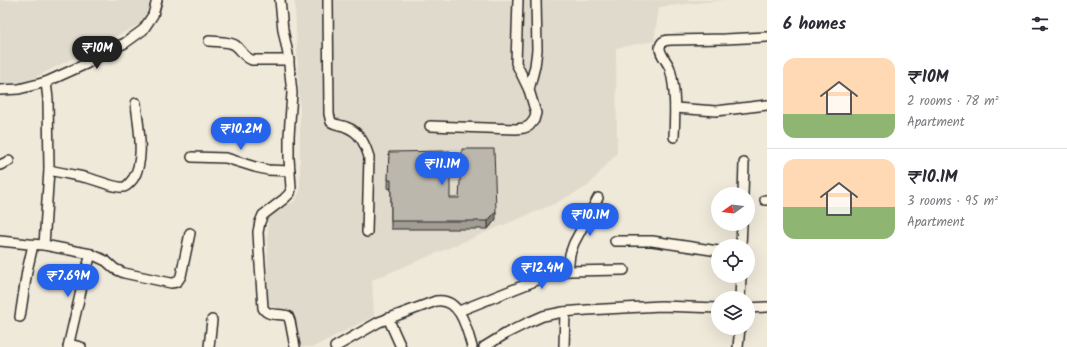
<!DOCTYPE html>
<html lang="en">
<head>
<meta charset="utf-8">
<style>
	body { margin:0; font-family:Kalam,sans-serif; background:#f2f2f3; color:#2b2b33; height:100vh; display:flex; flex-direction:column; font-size:15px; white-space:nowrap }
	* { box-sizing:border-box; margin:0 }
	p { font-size:13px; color:#7c7c81 }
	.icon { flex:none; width:22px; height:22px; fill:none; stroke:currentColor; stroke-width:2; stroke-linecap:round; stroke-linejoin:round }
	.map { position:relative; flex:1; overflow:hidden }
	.panel { display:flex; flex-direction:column; background:#fff; width:300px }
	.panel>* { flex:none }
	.needle { width:26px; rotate:255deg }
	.tools { position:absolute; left:711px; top:187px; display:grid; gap:8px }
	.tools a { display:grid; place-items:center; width:44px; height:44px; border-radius:50%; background:#fff; box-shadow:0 4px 16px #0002; font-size:20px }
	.price { position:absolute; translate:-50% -34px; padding:0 9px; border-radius:14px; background:#2563eb; color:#fff; font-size:13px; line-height:26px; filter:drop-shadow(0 1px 2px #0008) }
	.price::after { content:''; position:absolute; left:50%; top:24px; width:12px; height:9px; margin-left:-6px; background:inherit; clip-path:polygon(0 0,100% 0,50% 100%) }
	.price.active { background:#222; color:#fff }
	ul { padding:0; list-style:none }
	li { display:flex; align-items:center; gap:12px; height:100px; padding:0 16px }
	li+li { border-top:1px solid #e1e1e2 }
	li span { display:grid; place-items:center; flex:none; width:112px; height:80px; border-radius:12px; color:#555 }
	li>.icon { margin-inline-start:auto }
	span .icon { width:48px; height:48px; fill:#fffc; stroke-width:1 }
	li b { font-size:17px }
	h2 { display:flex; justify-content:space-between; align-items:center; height:48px; padding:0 16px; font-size:17px }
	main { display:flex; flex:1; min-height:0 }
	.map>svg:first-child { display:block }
</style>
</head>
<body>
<main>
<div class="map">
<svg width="767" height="347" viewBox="0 0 767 347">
	<rect width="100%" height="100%" fill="#efe9da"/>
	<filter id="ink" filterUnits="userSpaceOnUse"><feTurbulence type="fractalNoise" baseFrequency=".025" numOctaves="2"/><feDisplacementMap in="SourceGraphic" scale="8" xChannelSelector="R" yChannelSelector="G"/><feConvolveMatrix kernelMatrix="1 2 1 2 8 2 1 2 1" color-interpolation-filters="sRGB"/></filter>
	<g filter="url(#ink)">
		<g fill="#e0dacc">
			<polygon points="0,0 155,0 146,21 24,83 0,88"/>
			<polygon points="294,0 725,0 659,7 654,41 616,48 617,153 588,186 554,204 372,280 374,316 313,347 298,347 293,312 267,305 268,216 295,201 300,191 300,115 295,6"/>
		</g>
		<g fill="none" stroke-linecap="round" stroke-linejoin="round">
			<defs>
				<g id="minor">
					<path d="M280,0L283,30L288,54L292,93L289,136V158L291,188L290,193L284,199L263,215L260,222L258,232L259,250L263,308C268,317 279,313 288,316L290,321L295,347"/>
					<path d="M328,0L329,114L331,122C336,125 341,125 346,127C360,132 365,144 369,157L367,232"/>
					<path d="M209,41C217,42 228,41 235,45C242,50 243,57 252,60H289"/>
					<polyline points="0,90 19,89 46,82 86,64 108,51 125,43 143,30 153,15 157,0"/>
					<polyline points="529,90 535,66 537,50 536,0"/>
					<polyline points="675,108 716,111 767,105"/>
					<polyline points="430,126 516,129 524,128 529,126 534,120 536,113 529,90 516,63 518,0"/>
					<path d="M674,137C675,114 676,91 670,69C668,62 659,54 660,47C661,40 667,40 672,40L725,39L767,37"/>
					<polyline points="192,157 226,158 255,167 268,170 290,171"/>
					<polyline points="0,165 9,161"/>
					<path d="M49,170C62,173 75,175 88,178C97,180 117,189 124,187C128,186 130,182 133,179C146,159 138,126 136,103"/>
					<polyline points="743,194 744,163"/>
					<polyline points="765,200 767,200"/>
					<path d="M0,241L29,244L44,245L91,254L106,261L115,269L124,273L171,283C177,283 178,281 181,276L190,233"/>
					<polyline points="615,241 652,241 718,251"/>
					<polyline points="44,245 49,170 48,99 46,82"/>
					<polyline points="741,246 742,224"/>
					<polyline points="568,271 570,254 574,243 598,198"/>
					<polyline points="740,298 741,276"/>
					<polyline points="748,308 767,307"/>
					<polyline points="459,311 550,275 568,271 624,270"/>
					<polyline points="20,317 27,271 33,245"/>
					<polyline points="388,318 401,347"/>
					<polyline points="69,344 81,347"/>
					<polyline points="68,347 83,282 91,254"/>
					<polyline points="209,347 212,320"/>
					<path d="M335,347L379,322L436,301C460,297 467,329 472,347"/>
					<polyline points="484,347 507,333 527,323 543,316 563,312 587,310 661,306 718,308"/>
					<polyline points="564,347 565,312"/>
					<polyline points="738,347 740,328"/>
				</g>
			</defs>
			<use href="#minor" stroke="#2b2b2b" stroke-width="12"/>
			<use href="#minor" stroke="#fcf5e5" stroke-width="9"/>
		</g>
		<polygon fill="#a29d94" stroke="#2b2b2b" points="389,152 450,198 496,219 488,229 391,229 391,188 388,189"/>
		<polygon fill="#848078" stroke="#2b2b2b" points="496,211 496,219 488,229 488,221"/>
		<polygon fill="#bcb7ac" stroke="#2b2b2b" points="462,149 494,149 496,211 488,221 391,221 391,180 388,180 389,152 450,151 450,198 459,198"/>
	</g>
</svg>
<div class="tools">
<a><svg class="needle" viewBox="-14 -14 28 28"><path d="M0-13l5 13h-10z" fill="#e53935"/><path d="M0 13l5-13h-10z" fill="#7c7c81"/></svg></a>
<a><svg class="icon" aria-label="locate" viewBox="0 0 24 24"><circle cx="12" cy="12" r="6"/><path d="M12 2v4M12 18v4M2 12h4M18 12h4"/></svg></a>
<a><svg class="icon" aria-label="layers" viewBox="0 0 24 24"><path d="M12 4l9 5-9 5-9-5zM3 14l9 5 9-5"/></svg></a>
</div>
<b class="price active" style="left:97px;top:70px">₹10M</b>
<b class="price" style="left:241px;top:151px">₹10.2M</b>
<b class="price" style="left:442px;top:186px">₹11.1M</b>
<b class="price" style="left:590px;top:237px">₹10.1M</b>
<b class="price" style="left:542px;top:290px">₹12.4M</b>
<b class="price" style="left:68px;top:298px">₹7.69M</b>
</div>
<section class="panel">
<h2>6 homes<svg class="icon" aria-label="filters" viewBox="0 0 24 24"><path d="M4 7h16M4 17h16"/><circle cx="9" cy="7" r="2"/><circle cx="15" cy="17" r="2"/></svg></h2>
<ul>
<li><span style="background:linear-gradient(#ffd9b3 70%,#8fb573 0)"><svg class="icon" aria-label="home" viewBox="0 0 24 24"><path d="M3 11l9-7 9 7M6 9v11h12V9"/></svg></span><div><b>₹10M</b><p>2 rooms · 78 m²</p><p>Apartment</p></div></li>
<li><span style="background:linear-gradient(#ffd9b3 60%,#8fb573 0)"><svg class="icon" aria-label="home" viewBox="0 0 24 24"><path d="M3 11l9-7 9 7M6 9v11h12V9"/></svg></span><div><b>₹10.1M</b><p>3 rooms · 95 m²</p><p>Apartment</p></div></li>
</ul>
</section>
</main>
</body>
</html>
